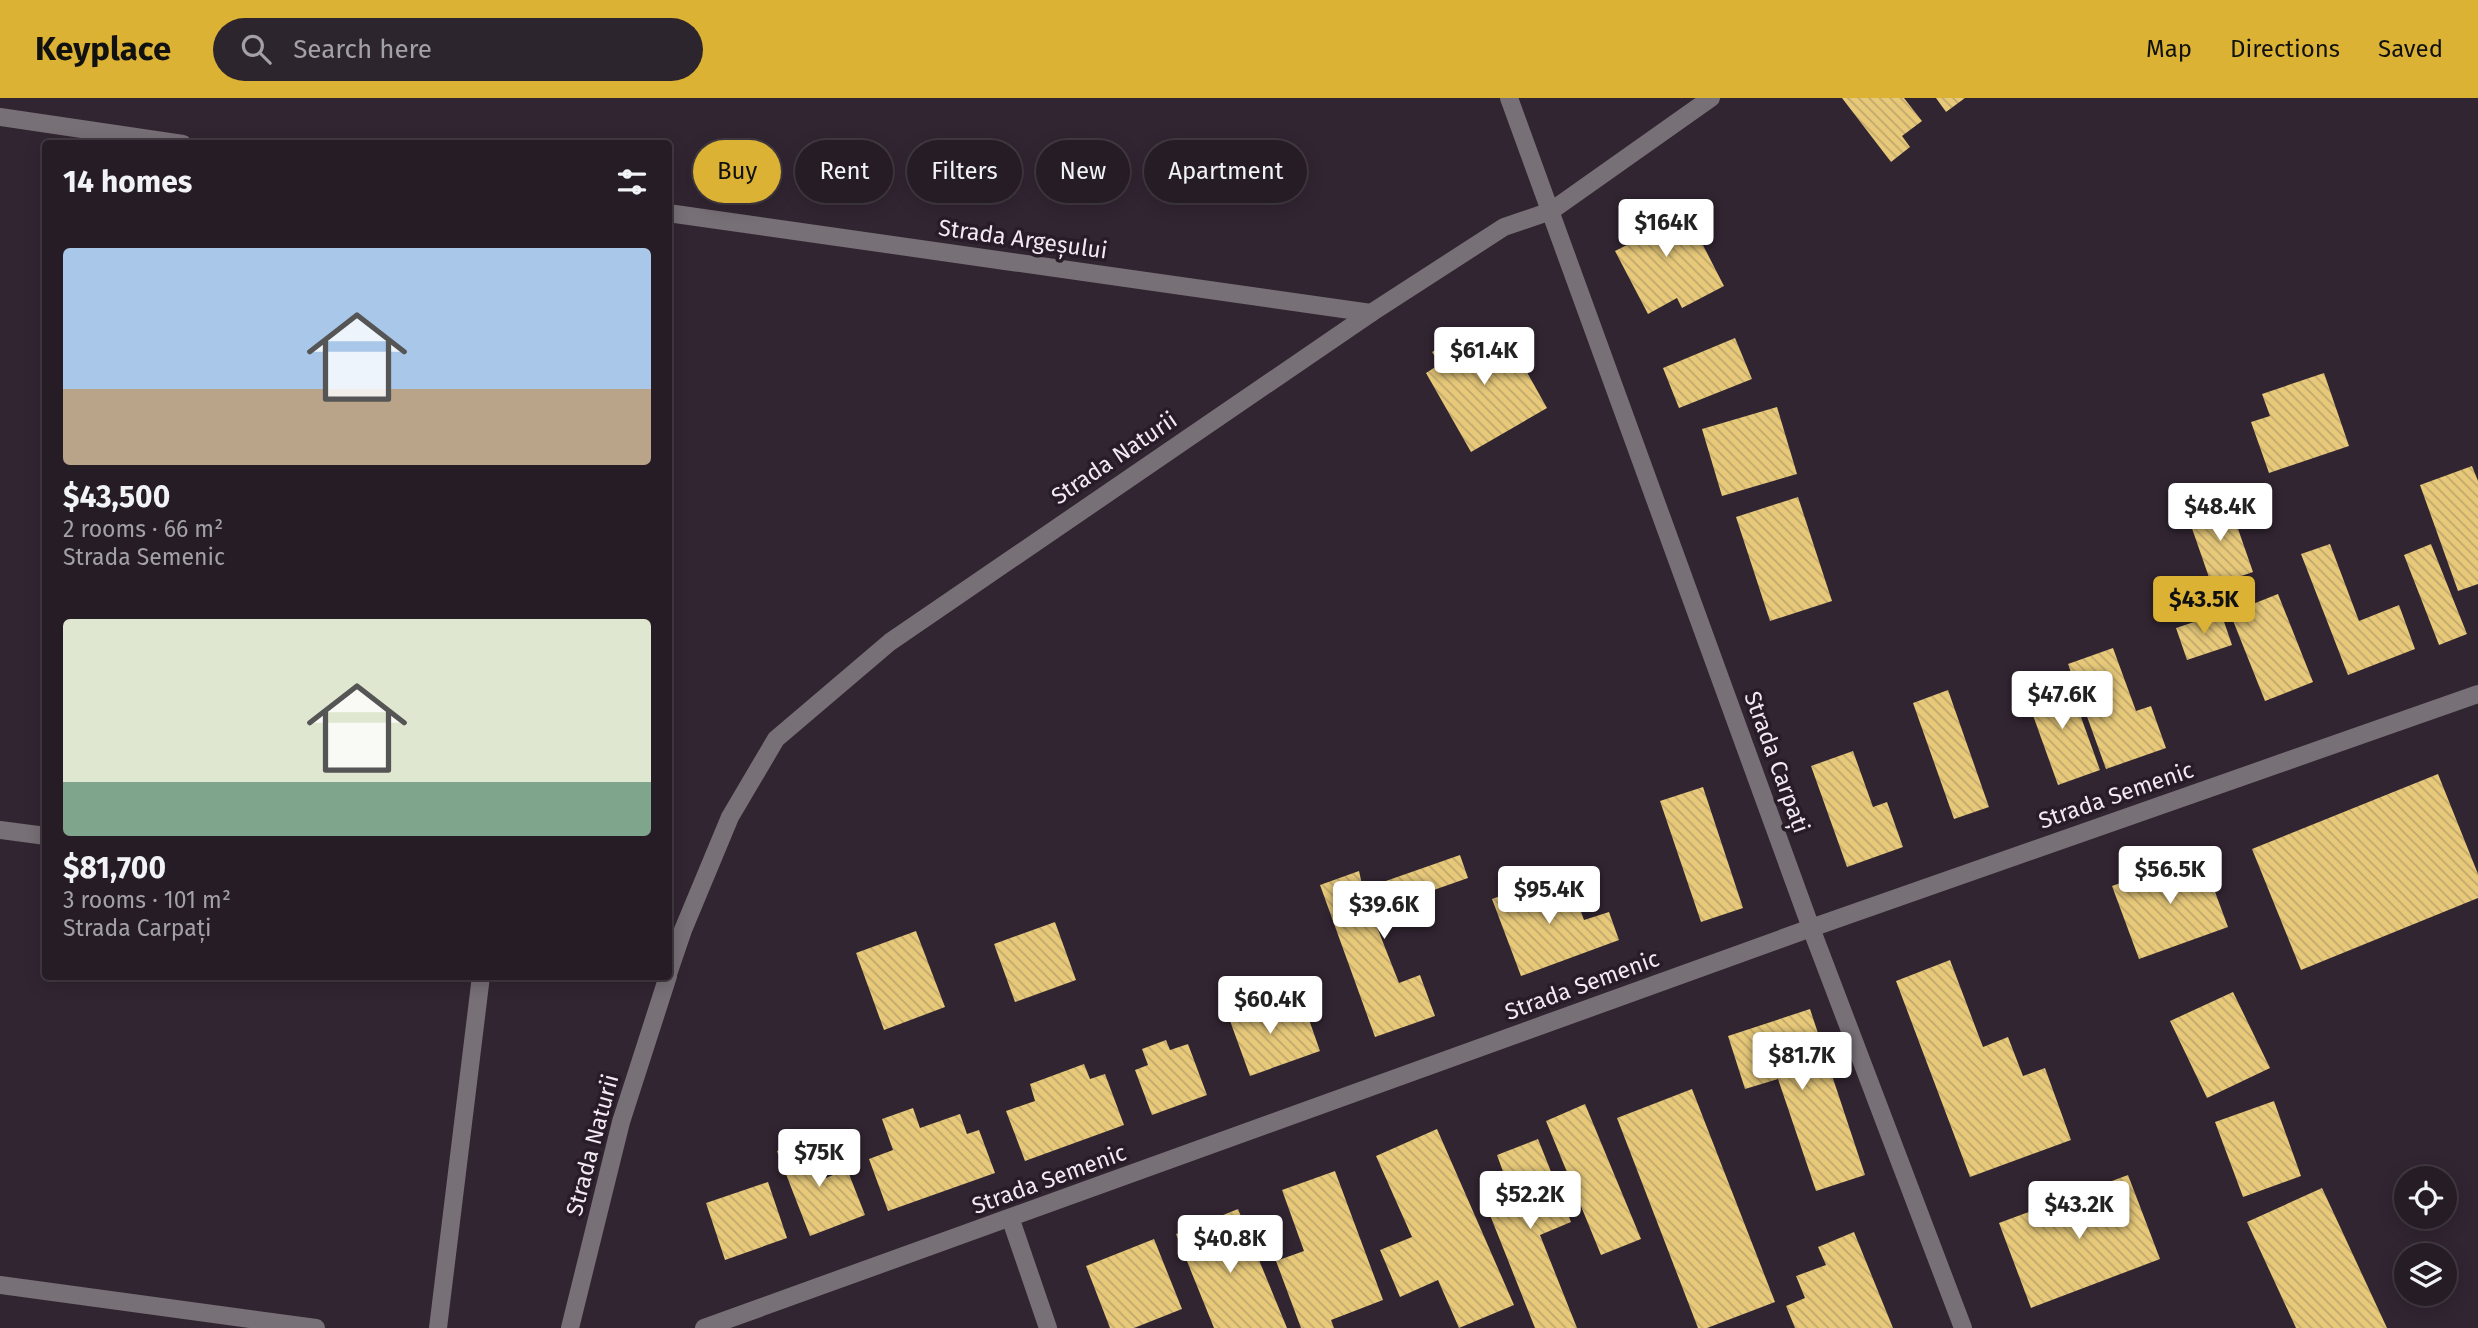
<!DOCTYPE html>
<html lang="en">
<head>
<meta charset="utf-8">
<style>
	body { margin:0; font-family:"Fira Sans",sans-serif; background:#2d252d; color:#f1f3f6; height:100vh; display:flex; flex-direction:column; font-size:26px; white-space:nowrap }
	* { box-sizing:border-box; margin:0 }
	p { font-size:23px; color:#a3a1a7 }
	.icon { flex:none; width:38px; height:38px; fill:none; stroke:currentColor; stroke-width:2; stroke-linecap:round; stroke-linejoin:round }
	.map { position:relative; flex:1; overflow:hidden }
	.side { position:absolute; left:42px; top:42px; width:630px; height:840px; display:flex; flex-direction:column; background:#251c25; border-radius:7px; box-shadow:0 4px 18px #0003,0 0 0 2px #423a42 }
	.side>* { flex:none }
	.top-card { position:absolute; left:693px; top:42px; width:665px; height:63px; display:flex; gap:14px }
	.tools { position:absolute; left:2394px; top:1068px; display:grid; gap:14px }
	.tools a { display:grid; place-items:center; width:63px; height:63px; border-radius:50%; background:#251c25; box-shadow:0 4px 18px #0003,0 0 0 2px #423a42; font-size:35px }
	.price { position:absolute; translate:-50% -60px; padding:0 16px; border-radius:7px; background:#fff; color:#222; font-size:23px; line-height:46px; filter:drop-shadow(0 2px 4px #0008) }
	.price::after { content:''; position:absolute; left:50%; top:42px; width:21px; height:16px; margin-left:-10px; background:inherit; clip-path:polygon(0 0,100% 0,50% 100%) }
	.price.active { background:#dbb233; color:#111 }
	ul { padding:0; list-style:none }
	li { display:grid; align-content:center; gap:14px; height:371px; padding:0 21px }
	li span { display:grid; place-items:center; height:217px; border-radius:7px; color:#555 }
	li>.icon { margin-inline-start:auto }
	span .icon { width:126px; height:126px; fill:#fffc; stroke-width:1 }
	li b { font-size:30px }
	h2 { display:flex; justify-content:space-between; align-items:center; height:84px; padding:0 21px; font-size:30px }
	.tag { padding:0 24px; border-radius:32px; background:#251c25; box-shadow:0 4px 18px #0003,0 0 0 2px #423a42; font-size:24px; line-height:63px }
	.tag.active { background:#dbb233; color:#111 }
	header { display:flex; align-items:center; gap:42px; box-sizing:border-box; height:98px; padding:0 35px; background:#dbb233; color:#111 }
	header strong { font-size:33px }
	nav { display:flex; gap:38px; margin-inline-start:auto; font-size:24px }
	.search { width:490px; height:63px; background:#2d252d; display:flex; align-items:center; gap:18px; box-sizing:border-box; padding:0 24px; border-radius:38px; color:#a3a1a7; font-size:26px }
	.map>svg:first-child { display:block }
</style>
</head>
<body>
<header>
<strong>Keyplace</strong>
<div class="search"><svg class="icon" aria-label="search" viewBox="0 0 24 24"><circle cx="10" cy="10" r="6"/><path d="M15 15l6 6"/></svg>Search here</div>
<nav><a>Map</a><a>Directions</a><a>Saved</a></nav>
</header>
<div class="map">
<svg width="2478" height="1230" viewBox="0 0 2478 1230">
	<defs>
		<pattern id="building-back-hatch" width="6" height="6" patternUnits="userSpaceOnUse" patternTransform="scale(1.75)"><rect width="6" height="6" fill="#e7c979"/><path d="M-1 5l2 2M0 0l6 6M5-1l2 2" fill="none" stroke="#c0a86d"/></pattern>
	</defs>
	<rect width="100%" height="100%" fill="#312531"/>
	<g fill="url(#building-back-hatch)">
		<polygon points="1842,0 1904,0 1922,23 1902,38 1910,49 1891,64"/>
		<polygon points="1936,0 1965,0 1946,14"/>
		<polygon points="1188,43 1250,51 1243,107 1181,99"/>
		<polygon points="1658,102 1671,127 1688,118 1724,188 1682,210 1677,200 1648,216 1615,153 1631,145 1619,122"/>
		<polygon points="1502,230 1547,310 1471,354 1426,275 1440,266 1432,254 1473,232 1479,243"/>
		<polygon points="1735,240 1752,281 1679,310 1663,270"/>
		<polygon points="2324,275 2349,348 2269,375 2251,324 2270,318 2262,296"/>
		<polygon points="1777,309 1797,376 1722,398 1702,331"/>
		<polygon points="2472,368 2478,383 2478,486 2458,493 2420,387"/>
		<polygon points="1798,399 1832,503 1770,523 1736,419"/>
		<polygon points="2228,402 2253,474 2212,488 2187,416"/>
		<polygon points="2330,446 2359,523 2399,507 2415,551 2348,577 2301,456"/>
		<polygon points="2431,446 2467,536 2439,547 2404,457"/>
		<polygon points="2278,496 2313,584 2265,603 2230,515"/>
		<polygon points="2221,515 2232,547 2187,562 2176,530"/>
		<polygon points="2113,550 2136,613 2151,608 2166,650 2106,671 2068,566"/>
		<polygon points="2067,580 2100,672 2058,687 2025,595"/>
		<polygon points="1948,592 1989,709 1954,721 1913,605"/>
		<polygon points="1853,653 1873,709 1887,704 1903,749 1847,769 1811,668"/>
		<polygon points="2438,676 2478,776 2478,800 2301,872 2252,751"/>
		<polygon points="1703,689 1743,810 1701,824 1660,703"/>
		<polygon points="2201,756 2228,829 2139,861 2112,788"/>
		<polygon points="1460,757 1468,780 1371,814 1399,885 1420,877 1435,918 1375,939 1320,787 1359,773 1363,791"/>
		<polygon points="1545,782 1550,794 1571,786 1584,822 1609,814 1619,842 1521,878 1492,801"/>
		<polygon points="1055,824 1076,882 1015,904 994,846"/>
		<polygon points="916,833 945,909 884,932 856,855"/>
		<polygon points="1950,862 1983,949 2008,939 2023,978 2045,970 2071,1042 1970,1079 1896,883"/>
		<polygon points="2233,894 2270,970 2207,1000 2170,923"/>
		<polygon points="1262,896 1273,925 1306,913 1320,953 1250,978 1225,909"/>
		<polygon points="1810,911 1865,1077 1816,1093 1778,981 1745,991 1728,938"/>
		<polygon points="1166,942 1170,952 1188,946 1207,997 1152,1017 1135,972 1148,967 1142,951"/>
		<polygon points="1084,966 1090,981 1105,976 1124,1027 1025,1063 1006,1013 1035,1003 1030,986"/>
		<polygon points="1692,991 1775,1204 1707,1230 1698,1230 1617,1020"/>
		<polygon points="2274,1003 2301,1078 2243,1099 2215,1024"/>
		<polygon points="1585,1006 1641,1141 1601,1157 1546,1023"/>
		<polygon points="913,1010 920,1030 960,1016 967,1036 979,1032 995,1075 888,1113 869,1061 893,1052 882,1021"/>
		<polygon points="1437,1031 1514,1207 1459,1230 1438,1182 1400,1199 1380,1152 1412,1139 1376,1058"/>
		<polygon points="811,1040 826,1080 847,1071 865,1117 810,1138 777,1053"/>
		<polygon points="1538,1041 1571,1124 1540,1137 1577,1230 1535,1230 1480,1092 1506,1082 1497,1057"/>
		<polygon points="1335,1073 1383,1202 1331,1222 1334,1230 1301,1230 1276,1163 1304,1153 1282,1092"/>
		<polygon points="2128,1077 2160,1161 2031,1210 1999,1125"/>
		<polygon points="768,1084 787,1140 725,1162 706,1105"/>
		<polygon points="2322,1090 2387,1230 2296,1230 2247,1124"/>
		<polygon points="1238,1111 1287,1230 1214,1230 1176,1136"/>
		<polygon points="1854,1134 1893,1230 1795,1230 1786,1208 1805,1200 1796,1178 1826,1167 1818,1149"/>
		<polygon points="1154,1141 1182,1211 1134,1230 1110,1230 1086,1168"/>
	</g>
	<g fill="none" stroke-linecap="round" stroke-linejoin="round">
		<g stroke="#777077" stroke-width="18">
			<polyline points="1509,0 1811,830 1963,1230"/>
			<polyline points="0,19 183,46"/>
			<polyline points="668,115 1371,215"/>
			<polyline points="0,732 46,738"/>
			<polyline points="668,876 683,832 730,719 776,641 890,544 1371,215 1504,129 1551,113 1711,0"/>
			<polyline points="1011,1122 1048,1230"/>
			<polyline points="0,1187 316,1230"/>
			<polyline points="438,1230 481,878"/>
			<polyline points="570,1230 621,1024 668,878"/>
			<polyline points="704,1230 1811,830 2478,596"/>
		</g>
	</g>
	<g text-anchor="middle" stroke-width="7" stroke-linejoin="round" paint-order="stroke">
		<g font-size="23" fill="#f2eaf2" stroke="#271c27">
			<text transform="translate(1023 141) rotate(8)" y="8">Strada Argeșului</text>
			<text transform="translate(1114 360) rotate(-34)" y="8">Strada Naturii</text>
			<text transform="translate(1777 664) rotate(70)" y="8">Strada Carpați</text>
			<text transform="translate(2116 697) rotate(-19)" y="8">Strada Semenic</text>
			<text transform="translate(1582 887) rotate(-20)" y="8">Strada Semenic</text>
			<text transform="translate(592 1047) rotate(-75)" y="8">Strada Naturii</text>
			<text transform="translate(1049 1081) rotate(-20)" y="8">Strada Semenic</text>
		</g>
	</g>
</svg>
<div class="tools">
<a><svg class="icon" aria-label="locate" viewBox="0 0 24 24"><circle cx="12" cy="12" r="6"/><path d="M12 2v4M12 18v4M2 12h4M18 12h4"/></svg></a>
<a><svg class="icon" aria-label="layers" viewBox="0 0 24 24"><path d="M12 4l9 5-9 5-9-5zM3 14l9 5 9-5"/></svg></a>
</div>
<b class="price" style="left:1666px;top:161px">$164K</b>
<b class="price" style="left:1484px;top:289px">$61.4K</b>
<b class="price" style="left:2220px;top:445px">$48.4K</b>
<b class="price active" style="left:2204px;top:538px">$43.5K</b>
<b class="price" style="left:2062px;top:633px">$47.6K</b>
<b class="price" style="left:2170px;top:808px">$56.5K</b>
<b class="price" style="left:1549px;top:828px">$95.4K</b>
<b class="price" style="left:1384px;top:843px">$39.6K</b>
<b class="price" style="left:1270px;top:938px">$60.4K</b>
<b class="price" style="left:1802px;top:994px">$81.7K</b>
<b class="price" style="left:819px;top:1091px">$75K</b>
<b class="price" style="left:1530px;top:1133px">$52.2K</b>
<b class="price" style="left:2079px;top:1143px">$43.2K</b>
<b class="price" style="left:1230px;top:1177px">$40.8K</b>
<div class="top-card">
<a class="tag active">Buy</a>
<a class="tag">Rent</a>
<a class="tag">Filters</a>
<a class="tag">New</a>
<a class="tag">Apartment</a>
</div>
<section class="side">
<h2>14 homes<svg class="icon" aria-label="filters" viewBox="0 0 24 24"><path d="M4 7h16M4 17h16"/><circle cx="9" cy="7" r="2"/><circle cx="15" cy="17" r="2"/></svg></h2>
<ul>
<li><span style="background:linear-gradient(#a9c7e8 65%,#b9a48a 0)"><svg class="icon" aria-label="home" viewBox="0 0 24 24"><path d="M3 11l9-7 9 7M6 9v11h12V9"/></svg></span><div><b>$43,500</b><p>2 rooms · 66 m²</p><p>Strada Semenic</p></div></li>
<li><span style="background:linear-gradient(#dfe7d0 75%,#7fa58c 0)"><svg class="icon" aria-label="home" viewBox="0 0 24 24"><path d="M3 11l9-7 9 7M6 9v11h12V9"/></svg></span><div><b>$81,700</b><p>3 rooms · 101 m²</p><p>Strada Carpați</p></div></li>
</ul>
</section>
</div>
</body>
</html>
